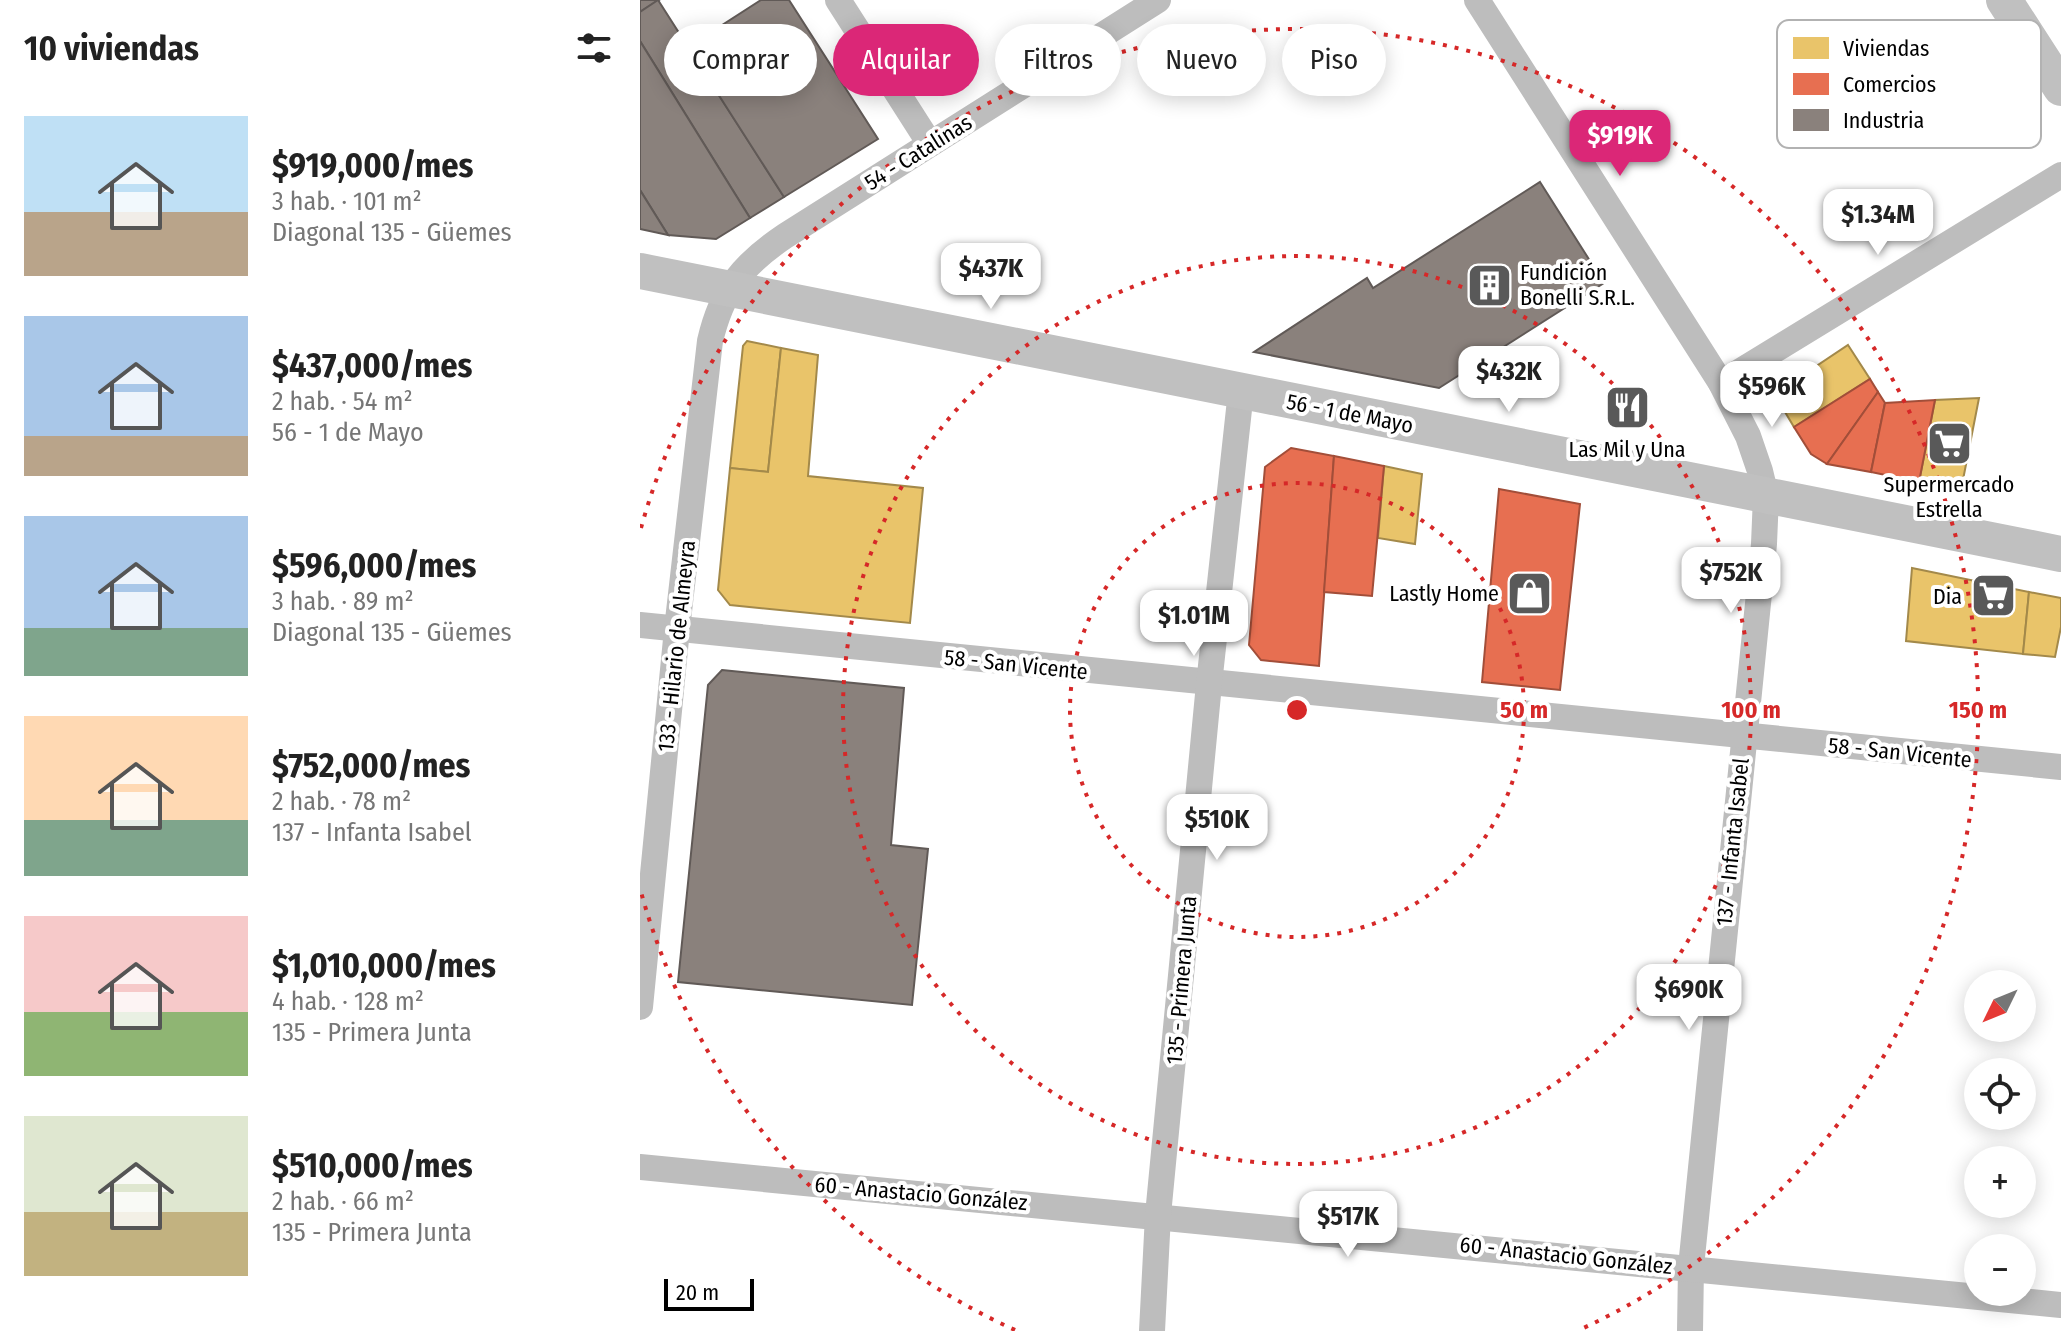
<!DOCTYPE html>
<html lang="es">
<head>
<meta charset="utf-8">
<style>
	body { margin:0; font-family:"Fira Sans Condensed",sans-serif; background:#f6f6f6; color:#222; height:100vh; display:flex; flex-direction:column; font-size:30px; white-space:nowrap }
	* { box-sizing:border-box; margin:0 }
	p { font-size:26px; color:#767676 }
	.icon { flex:none; width:44px; height:44px; fill:none; stroke:currentColor; stroke-width:2; stroke-linecap:round; stroke-linejoin:round }
	.map { position:relative; flex:1; overflow:hidden }
	.drawer { display:flex; flex-direction:column; background:#fff; width:640px }
	.drawer>* { flex:none }
	.top-card { position:absolute; left:24px; top:24px; width:760px; height:72px; display:flex; gap:16px }
	.needle { width:52px; rotate:227deg }
	.controls { position:absolute; left:1324px; top:970px; display:grid; gap:16px }
	.controls a { display:grid; place-items:center; width:72px; height:72px; border-radius:50%; background:#fff; box-shadow:0 4px 20px #0003; font-size:40px }
	.scale { position:absolute; left:24px; bottom:20px; width:90px; box-sizing:border-box; padding-left:8px; border:4px solid #000; border-top:0; font-size:22px; line-height:28px; white-space:nowrap; color:#000; -webkit-text-stroke:6px #fff; paint-order:stroke }
	.price { position:absolute; translate:-50% -68px; padding:0 18px; border-radius:16px; background:#fff; color:#222; font-size:26px; line-height:52px; filter:drop-shadow(0 2px 4px #0008) }
	.price::after { content:''; position:absolute; left:50%; top:48px; width:24px; height:18px; margin-left:-12px; background:inherit; clip-path:polygon(0 0,100% 0,50% 100%) }
	.price.active { background:#db2777; color:#fff }
	ul { padding:0; list-style:none }
	li { display:flex; align-items:center; gap:24px; height:200px; padding:0 24px }
	li span { display:grid; place-items:center; flex:none; width:224px; height:160px; border-radius:0px; color:#555 }
	li>.icon { margin-inline-start:auto }
	span .icon { width:96px; height:96px; fill:#fffc; stroke-width:1 }
	li b { font-size:34px }
	h2 { display:flex; justify-content:space-between; align-items:center; height:96px; padding:0 24px; font-size:34px }
	.chip { padding:0 28px; border-radius:36px; background:#fff; box-shadow:0 4px 20px #0003; font-size:28px; line-height:72px }
	.chip.active { background:#db2777; color:#fff }
	main { display:flex; flex:1; min-height:0 }
	.map>svg:first-child { display:block }
</style>
</head>
<body>
<main>
<section class="drawer">
<h2>10 viviendas<svg class="icon" aria-label="filters" viewBox="0 0 24 24"><path d="M4 7h16M4 17h16"/><circle cx="9" cy="7" r="2"/><circle cx="15" cy="17" r="2"/></svg></h2>
<ul>
<li><span style="background:linear-gradient(#bfe0f5 60%,#b9a48a 0)"><svg class="icon" aria-label="home" viewBox="0 0 24 24"><path d="M3 11l9-7 9 7M6 9v11h12V9"/></svg></span><div><b>$919,000/mes</b><p>3 hab. · 101 m²</p><p>Diagonal 135 - Güemes</p></div></li>
<li><span style="background:linear-gradient(#a9c7e8 75%,#b9a48a 0)"><svg class="icon" aria-label="home" viewBox="0 0 24 24"><path d="M3 11l9-7 9 7M6 9v11h12V9"/></svg></span><div><b>$437,000/mes</b><p>2 hab. · 54 m²</p><p>56 - 1 de Mayo</p></div></li>
<li><span style="background:linear-gradient(#a9c7e8 70%,#7fa58c 0)"><svg class="icon" aria-label="home" viewBox="0 0 24 24"><path d="M3 11l9-7 9 7M6 9v11h12V9"/></svg></span><div><b>$596,000/mes</b><p>3 hab. · 89 m²</p><p>Diagonal 135 - Güemes</p></div></li>
<li><span style="background:linear-gradient(#ffd9b3 65%,#7fa58c 0)"><svg class="icon" aria-label="home" viewBox="0 0 24 24"><path d="M3 11l9-7 9 7M6 9v11h12V9"/></svg></span><div><b>$752,000/mes</b><p>2 hab. · 78 m²</p><p>137 - Infanta Isabel</p></div></li>
<li><span style="background:linear-gradient(#f6c9c9 60%,#8fb573 0)"><svg class="icon" aria-label="home" viewBox="0 0 24 24"><path d="M3 11l9-7 9 7M6 9v11h12V9"/></svg></span><div><b>$1,010,000/mes</b><p>4 hab. · 128 m²</p><p>135 - Primera Junta</p></div></li>
<li><span style="background:linear-gradient(#dfe7d0 60%,#c2b280 0)"><svg class="icon" aria-label="home" viewBox="0 0 24 24"><path d="M3 11l9-7 9 7M6 9v11h12V9"/></svg></span><div><b>$510,000/mes</b><p>2 hab. · 66 m²</p><p>135 - Primera Junta</p></div></li>
</ul>
</section>
<div class="map">
<svg width="1421" height="1331" viewBox="0 0 1421 1331">
	<rect width="100%" height="100%" fill="#fff"/>
	<g fill="#e9c46a" stroke="#a3894a" stroke-width="2">
		<polygon points="107,341 141,348 128,472 90,468 103,346"/>
		<polygon points="1208,345 1230,379 1154,427 1139,402 1139,391"/>
		<polygon points="141,348 178,355 168,476 283,488 270,623 90,605 78,590 90,468 128,472"/>
		<polygon points="1339,398 1321,490 1279,482 1295,400"/>
		<polygon points="744,466 782,474 775,544 738,538"/>
		<polygon points="1272,568 1389,592 1383,654 1266,641"/>
		<polygon points="1389,592 1421,598 1421,627 1415,657 1383,654"/>
	</g>
	<g fill="#e76f51" stroke="#a24e39" stroke-width="2">
		<polygon points="1230,379 1238,392 1187,464 1171,454 1154,427"/>
		<polygon points="1238,392 1245,403 1231,472 1187,464"/>
		<polygon points="1295,400 1279,482 1231,472 1245,403"/>
		<polygon points="651,448 694,456 679,666 621,660 609,645 625,467"/>
		<polygon points="694,456 744,466 732,596 684,592"/>
		<polygon points="859,489 940,504 920,690 842,682"/>
	</g>
	<g fill="#8a817c" stroke="#615a57" stroke-width="2">
		<polygon points="0,0 19,0 0,12"/>
		<polygon points="18,0 144,197 110,218 0,41 0,12"/>
		<polygon points="121,0 149,0 238,139 144,197 48,47"/>
		<polygon points="0,41 110,218 76,239 28,235 0,190"/>
		<polygon points="900,182 964,283 799,388 614,352 727,278 733,288"/>
		<polygon points="0,190 28,235 0,229"/>
		<polygon points="82,670 264,688 251,845 288,849 272,1005 38,982 68,685"/>
	</g>
	<g fill="none" stroke-linecap="round" stroke-linejoin="round">
		<g stroke="#bdbdbd" stroke-width="26">
			<polyline points="198,0 290,144"/>
			<polyline points="837,0 1081,383 1108,436 1120,471 1126,496 1124,544 1051,1267 1050,1331"/>
			<polyline points="1081,383 1421,175"/>
			<polyline points="0,625 1421,767"/>
			<path d="M0,1007L37,629L70,341C82,290 102,265 145,236L518,0"/>
			<polyline points="0,1167 1421,1305"/>
			<polyline points="512,1331 518,1215 569,684 601,391"/>
		</g>
		<g stroke="#c0c0c0" stroke-width="36">
			<polyline points="1364,0 1421,88"/>
			<polyline points="0,271 1421,554"/>
		</g>
	</g>
	<g fill="none" stroke="#d62828" stroke-width="4" stroke-dasharray="4 8">
		<circle cx="657" cy="710" r="227"/>
		<circle cx="657" cy="710" r="454"/>
		<path d="M375 1330A681 681 0 0 1 1 892M1 528A681 681 0 1 1 939 1330"/>
	</g>
	<defs>
		<symbol id="building-square" viewBox="-11 -11 22 22"><rect x="-9" y="-9" width="18" height="18" rx="4" fill="#595959" stroke="#fff"/><path d="M-4-6H4V6H1V3H-1V6H-4ZM-2.5-4.3h1.7v1.8h-1.7ZM.8-4.3h1.7v1.8H.8ZM-2.5-1h1.7V.8h-1.7ZM.8-1h1.7V.8H.8Z" fill="#fff"/></symbol>
		<symbol id="restaurant-square" viewBox="-11 -11 22 22"><rect x="-9" y="-9" width="18" height="18" rx="4" fill="#595959" stroke="#fff"/><path d="M-5-6h1v4h1v-4h1v4h1v-4h1v5L-1.5 .5V6h-2V.5L-5-1ZM5-6V6H3V1.5H1.5Q1.5-4 5-6Z" fill="#fff"/></symbol>
		<symbol id="supermarket-square" viewBox="-11 -11 22 22"><rect x="-9" y="-9" width="18" height="18" rx="4" fill="#595959" stroke="#fff"/><path d="M-6-5.5h2.5l.6 2H6L4.5 2H-2.5L-4.4-4H-6ZM-1.5 3.2a1.3 1.3 0 1 0 .1 0ZM3 3.2a1.3 1.3 0 1 0 .1 0Z" fill="#fff"/></symbol>
		<symbol id="shop-square" viewBox="-11 -11 22 22"><rect x="-9" y="-9" width="18" height="18" rx="4" fill="#595959" stroke="#fff"/><path d="M-5-2.5h2.3a2.7 3.5 0 0 1 5.4 0H5L5.5 6h-11ZM-1.5-2.5h3a1.5 2.3 0 0 0-3 0Z" fill="#fff"/></symbol>
	</defs>
	<g fill-rule="evenodd">
		<use href="#building-square" x="824" y="260" width="51" height="51"/>
		<use href="#restaurant-square" x="962" y="382" width="51" height="51"/>
		<use href="#supermarket-square" x="1284" y="418" width="51" height="51"/>
		<use href="#shop-square" x="864" y="568" width="51" height="51"/>
		<use href="#supermarket-square" x="1328" y="570" width="51" height="51"/>
	</g>
	<g text-anchor="middle" stroke-width="8" stroke-linejoin="round" paint-order="stroke">
		<g font-size="22" fill="#000" stroke="#fff">
			<text transform="translate(278 152) rotate(-32)" y="8">54 - Catalinas</text>
			<text transform="translate(710 413) rotate(11)" y="8">56 - 1 de Mayo</text>
			<text transform="translate(36 646) rotate(-84)" y="8">133 - Hilario de Almeyra</text>
			<text transform="translate(376 664) rotate(6)" y="8">58 - San Vicente</text>
			<text transform="translate(1260 752) rotate(6)" y="8">58 - San Vicente</text>
			<text transform="translate(1092 842) rotate(-84)" y="8">137 - Infanta Isabel</text>
			<text transform="translate(541 980) rotate(-85)" y="8">135 - Primera Junta</text>
			<text transform="translate(281 1193) rotate(5)" y="8">60 - Anastacio González</text>
			<text transform="translate(926 1255) rotate(6)" y="8">60 - Anastacio González</text>
		</g>
		<g font-size="22" fill="#000" stroke="#fff">
			<text x="880" y="280" text-anchor="start">Fundición<tspan x="880" dy="25">Bonelli S.R.L.</tspan></text>
			<text x="987" y="457">Las Mil y Una</text>
			<text x="1309" y="492">Supermercado<tspan x="1309" dy="25">Estrella</tspan></text>
			<text x="859" y="601" text-anchor="end">Lastly Home</text>
			<text x="1322" y="604" text-anchor="end">Dia</text>
		</g>
	</g>
	<rect x="1137" y="20" width="264" height="128" rx="12" fill="#fff" stroke="#b2b2b2" stroke-width="2"/>
	<rect x="1153" y="37" width="36" height="22" fill="#e9c46a"/>
	<rect x="1153" y="73" width="36" height="22" fill="#e76f51"/>
	<rect x="1153" y="109" width="36" height="22" fill="#8a817c"/>
	<g font-size="22" fill="#000">
		<text x="1203" y="56">Viviendas</text>
		<text x="1203" y="92">Comercios</text>
		<text x="1203" y="128">Industria</text>
	</g>
	<circle cx="657" cy="710" r="12" fill="#d62828" stroke="#fff" stroke-width="4"/>
	<g font-size="24" text-anchor="middle" font-weight="bold" fill="#d62828" stroke="#fff" stroke-width="8" stroke-linejoin="round" paint-order="stroke">
		<text x="884" y="718">50 m</text>
		<text x="1111" y="718">100 m</text>
		<text x="1338" y="718">150 m</text>
	</g>
</svg>
<div class="controls">
<a><svg class="needle" viewBox="-14 -14 28 28"><path d="M0-13l5 13h-10z" fill="#e53935"/><path d="M0 13l5-13h-10z" fill="#767676"/></svg></a>
<a><svg class="icon" aria-label="locate" viewBox="0 0 24 24"><circle cx="12" cy="12" r="6"/><path d="M12 2v4M12 18v4M2 12h4M18 12h4"/></svg></a>
<a>+</a>
<a>−</a>
</div>
<div class="scale">20 m</div>
<b class="price active" style="left:980px;top:178px">$919K</b>
<b class="price" style="left:1238px;top:257px">$1.34M</b>
<b class="price" style="left:351px;top:311px">$437K</b>
<b class="price" style="left:869px;top:414px">$432K</b>
<b class="price" style="left:1132px;top:429px">$596K</b>
<b class="price" style="left:1091px;top:615px">$752K</b>
<b class="price" style="left:554px;top:658px">$1.01M</b>
<b class="price" style="left:577px;top:862px">$510K</b>
<b class="price" style="left:1049px;top:1032px">$690K</b>
<b class="price" style="left:708px;top:1259px">$517K</b>
<div class="top-card">
<a class="chip">Comprar</a>
<a class="chip active">Alquilar</a>
<a class="chip">Filtros</a>
<a class="chip">Nuevo</a>
<a class="chip">Piso</a>
</div>
</div>
</main>
</body>
</html>
